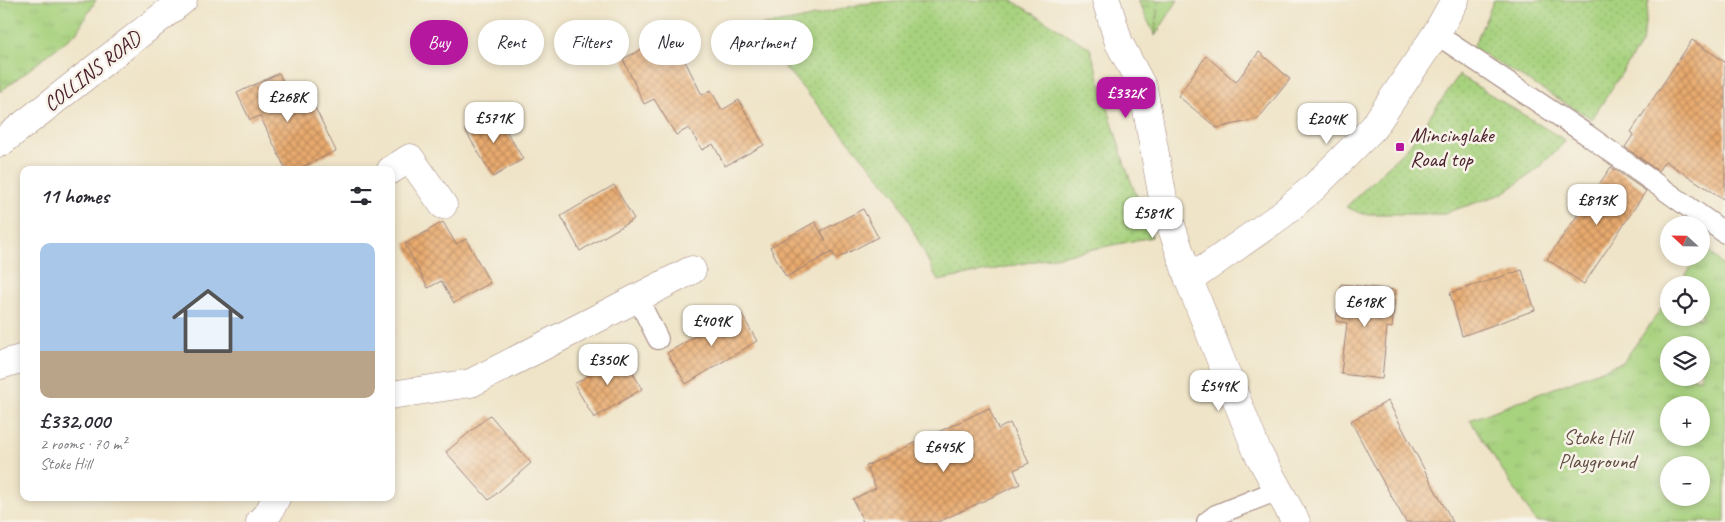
<!DOCTYPE html>
<html lang="en">
<head>
<meta charset="utf-8">
<style>
	body { margin:0; font-family:Caveat,sans-serif; background:#f2f2f3; color:#2b2b33; height:100vh; display:flex; flex-direction:column; font-size:19px; white-space:nowrap }
	* { box-sizing:border-box; margin:0 }
	p { font-size:16px; color:#7c7c81 }
	.icon { flex:none; width:28px; height:28px; fill:none; stroke:currentColor; stroke-width:2; stroke-linecap:round; stroke-linejoin:round }
	.map { position:relative; flex:1; overflow:hidden }
	.drawer { position:absolute; left:20px; top:166px; width:375px; height:335px; display:flex; flex-direction:column; background:#fff; border-radius:10px; box-shadow:0 2px 8px #0003 }
	.drawer>* { flex:none }
	.banner { position:absolute; left:410px; top:20px; width:475px; height:45px; display:flex; gap:10px }
	.needle { width:32px; rotate:292deg }
	.buttons { position:absolute; left:1660px; top:216px; display:grid; gap:10px }
	.buttons a { display:grid; place-items:center; width:50px; height:50px; border-radius:50%; background:#fff; box-shadow:0 2px 8px #0003; font-size:25px }
	.price { position:absolute; translate:-50% -42px; padding:0 11px; border-radius:10px; background:#fff; color:#222; font-size:16px; line-height:32px; filter:drop-shadow(0 1px 2px #0008) }
	.price::after { content:''; position:absolute; left:50%; top:30px; width:15px; height:11px; margin-left:-8px; background:inherit; clip-path:polygon(0 0,100% 0,50% 100%) }
	.price.current { background:#b5179e; color:#fff }
	ul { padding:0; list-style:none }
	li { display:grid; align-content:center; gap:10px; height:265px; padding:0 20px }
	li+li { border-top:1px solid #e1e1e2 }
	li span { display:grid; place-items:center; height:155px; border-radius:10px; color:#555 }
	li>.icon { margin-inline-start:auto }
	span .icon { width:90px; height:90px; fill:#fffc; stroke-width:1 }
	li b { font-size:21px }
	h2 { display:flex; justify-content:space-between; align-items:center; height:60px; padding:0 20px; font-size:21px }
	.tag { padding:0 18px; border-radius:22px; background:#fff; box-shadow:0 2px 8px #0003; font-size:18px; line-height:45px }
	.tag.current { background:#b5179e; color:#fff }
	.map>svg:first-child { display:block }
</style>
</head>
<body>
<div class="map">
<svg width="1725" height="522" viewBox="0 0 1725 522">
	<defs>
		<pattern id="grass-dots" width="8" height="8" patternUnits="userSpaceOnUse" patternTransform="scale(1.25)"><rect width="8" height="8" fill="#a7d27e"/><path d="M2 2h.1M6 6h.1" fill="none" stroke="#91b46d" stroke-width="1.8" stroke-linecap="round"/></pattern>
		<pattern id="park-tufts" width="24" height="20" patternUnits="userSpaceOnUse" patternTransform="scale(1.25)"><rect width="24" height="20" fill="#a7d27e"/><path d="M3 7l-1-3M5 7V3M7 7l1-3M15 17l-1-3M17 17v-4M19 17l1-3" fill="none" stroke="#91b46d"/></pattern>
		<pattern id="building-cross-hatch" width="8" height="8" patternUnits="userSpaceOnUse" patternTransform="scale(1.25)"><rect width="8" height="8" fill="#e8aa6e"/><path d="M0 0l8 8M0 8l8-8" fill="none" stroke="#be8a5b"/></pattern>
	</defs>
	<rect width="100%" height="100%" fill="#f7f3e8"/>
	<filter id="ink" filterUnits="userSpaceOnUse"><feTurbulence type="fractalNoise" baseFrequency=".02" numOctaves="2"/><feDisplacementMap in="SourceGraphic" scale="10" xChannelSelector="R" yChannelSelector="G"/><feConvolveMatrix kernelMatrix="1 2 1 2 8 2 1 2 1" color-interpolation-filters="sRGB"/></filter>
	<filter id="wash" filterUnits="userSpaceOnUse"><feTurbulence type="fractalNoise" baseFrequency=".0096" numOctaves="4" result="noise"/><feDisplacementMap in="SourceGraphic" scale="20" xChannelSelector="R" yChannelSelector="G"/><feGaussianBlur stdDeviation="1.12" result="paint"/><feColorMatrix in="noise" values="0 0 0 0 0 0 0 0 0 0 0 0 0 0 0 0 0 1.4 0 .05"/><feComposite in="paint" operator="in"/></filter>
	<g filter="url(#wash)">
		<rect width="100%" height="100%" fill="#efe4c8"/>
		<g fill="url(#grass-dots)" stroke="#787854">
			<polygon points="904,0 1011,0 1090,48 1125,165 1152,237 938,281 896,196 750,27 798,20 861,4"/>
			<polygon points="1494,0 1649,0 1642,42 1592,119 1473,48"/>
			<polygon points="1459,75 1566,141 1534,172 1502,194 1442,214 1362,214 1346,207 1409,146"/>
		</g>
		<g fill="url(#park-tufts)" stroke="#787854" fill-rule="evenodd">
			<polygon points="0,0 96,0 76,33 0,92"/>
			<polygon points="1138,0 1158,0 1155,36"/>
			<path d="M1706,246L1725,269V522H1536L1470,420L1623,362L1669,298V318H1701V285H1678L1698,258H1701V252ZM1669,345H1701V378H1669ZM1669,405H1701V438H1669ZM1669,465H1701V498H1669Z"/>
		</g>
		<polygon fill="#a7d27e" stroke="#787854" points="1158,0 1178,0 1155,36"/>
		<g id="blocks">
			<g fill="url(#building-cross-hatch)">
				<polygon points="660,40 671,61 682,55 702,95 711,90 722,110 739,100 764,145 725,166 713,144 702,150 689,128 676,135 654,99 644,104 623,59"/>
				<polygon points="1692,40 1725,62 1725,200 1665,161 1658,171 1625,147 1634,134 1631,132"/>
				<polygon points="1259,52 1290,79 1258,119 1217,128 1178,96 1206,56 1236,82"/>
				<polygon points="279,73 292,101 308,93 336,151 296,170 286,170 260,116 250,120 237,93"/>
				<polygon points="495,112 523,159 493,177 465,130"/>
				<polygon points="1611,167 1646,191 1584,284 1547,259"/>
				<polygon points="614,185 634,219 580,251 561,216"/>
				<polygon points="863,209 878,237 836,259 832,252 786,277 770,247 815,222 826,241 821,231"/>
				<polygon points="443,222 456,244 466,239 490,283 454,303 441,281 428,288 405,244"/>
				<polygon points="1522,270 1535,310 1462,336 1450,293"/>
				<polygon points="1341,284 1396,290 1392,328 1387,327 1382,379 1341,374 1347,323 1336,321"/>
				<polygon points="739,310 757,341 686,384 667,353"/>
				<polygon points="623,355 642,389 594,418 574,384"/>
				<polygon points="1388,401 1440,499 1453,522 1406,522 1376,469 1351,421"/>
				<polygon points="989,408 998,429 1010,423 1029,463 1014,470 1020,484 938,522 863,522 853,499 876,488 866,466"/>
				<polygon points="490,415 531,463 489,500 446,452"/>
			</g>
		</g>
	</g>
	<g filter="url(#ink)">
		<use href="#blocks" fill-opacity="0" stroke="#9c827a" stroke-width="1"/>
		<g fill="none" stroke-linecap="round" stroke-linejoin="round">
			<defs>
				<g id="service">
					<polyline points="1436,34 1586,134 1725,233"/>
					<polyline points="637,297 658,339"/>
					<polyline points="1207,522 1216,515 1278,490"/>
				</g>
				<g id="minor">
					<polyline points="0,143 183,0"/>
					<polyline points="391,170 410,158 443,205"/>
					<polyline points="1189,280 1280,216 1314,187 1373,128 1436,34 1455,0"/>
					<polyline points="0,365 24,358"/>
					<polyline points="391,395 471,383 692,270"/>
					<polyline points="260,522 269,512 276,498"/>
				</g>
				<polyline id="tertiary" points="1106,0 1119,43 1143,88 1164,204 1189,280 1257,451 1296,522"/>
			</defs>
			<use href="#service" stroke="#9c827a" stroke-width="22"/>
			<use href="#minor" stroke="#9c827a" stroke-width="29"/>
			<use href="#tertiary" stroke="#9c827a" stroke-width="29"/>
			<use href="#service" stroke="#fff" stroke-width="20"/>
			<use href="#minor" stroke="#fff" stroke-width="28"/>
			<use href="#tertiary" stroke="#fff" stroke-width="28"/>
		</g>
	</g>
	<rect fill="#b5179e" stroke="#f7f3e8" stroke-width="2" x="1395" y="142" width="10" height="10" rx="2.5"/>
	<g text-anchor="middle" stroke-width="5" stroke-linejoin="round" paint-order="stroke">
		<g font-size="21" fill="#4a1f2b" stroke="#f7f3e8">
			<text transform="translate(92 71) rotate(-38)" y="7">COLLINS ROAD</text>
		</g>
		<g font-size="21" fill="#4a1f2b" stroke="#f7f3e8" text-anchor="start">
			<text x="1410" y="142">Mincinglake<tspan x="1410" dy="24">Road top</tspan></text>
		</g>
		<g font-size="21" fill="#614c40" stroke="#f7f3e8">
			<text x="1597" y="444">Stoke Hill<tspan x="1597" dy="24">Playground</tspan></text>
		</g>
	</g>
</svg>
<div class="buttons">
<a><svg class="needle" viewBox="-14 -14 28 28"><path d="M0-13l5 13h-10z" fill="#e53935"/><path d="M0 13l5-13h-10z" fill="#7c7c81"/></svg></a>
<a><svg class="icon" aria-label="locate" viewBox="0 0 24 24"><circle cx="12" cy="12" r="6"/><path d="M12 2v4M12 18v4M2 12h4M18 12h4"/></svg></a>
<a><svg class="icon" aria-label="layers" viewBox="0 0 24 24"><path d="M12 4l9 5-9 5-9-5zM3 14l9 5 9-5"/></svg></a>
<a>+</a>
<a>−</a>
</div>
<b class="price current" style="left:1126px;top:119px">£332K</b>
<b class="price" style="left:288px;top:123px">£268K</b>
<b class="price" style="left:494px;top:144px">£571K</b>
<b class="price" style="left:1327px;top:145px">£204K</b>
<b class="price" style="left:1597px;top:226px">£813K</b>
<b class="price" style="left:1153px;top:239px">£581K</b>
<b class="price" style="left:1365px;top:328px">£618K</b>
<b class="price" style="left:712px;top:347px">£409K</b>
<b class="price" style="left:608px;top:386px">£350K</b>
<b class="price" style="left:1219px;top:412px">£549K</b>
<b class="price" style="left:944px;top:473px">£645K</b>
<div class="banner">
<a class="tag current">Buy</a>
<a class="tag">Rent</a>
<a class="tag">Filters</a>
<a class="tag">New</a>
<a class="tag">Apartment</a>
</div>
<section class="drawer">
<h2>11 homes<svg class="icon" aria-label="filters" viewBox="0 0 24 24"><path d="M4 7h16M4 17h16"/><circle cx="9" cy="7" r="2"/><circle cx="15" cy="17" r="2"/></svg></h2>
<ul>
<li><span style="background:linear-gradient(#a9c7e8 70%,#b9a48a 0)"><svg class="icon" aria-label="home" viewBox="0 0 24 24"><path d="M3 11l9-7 9 7M6 9v11h12V9"/></svg></span><div><b>£332,000</b><p>2 rooms · 70 m²</p><p>Stoke Hill</p></div></li>
</ul>
</section>
</div>
</body>
</html>
